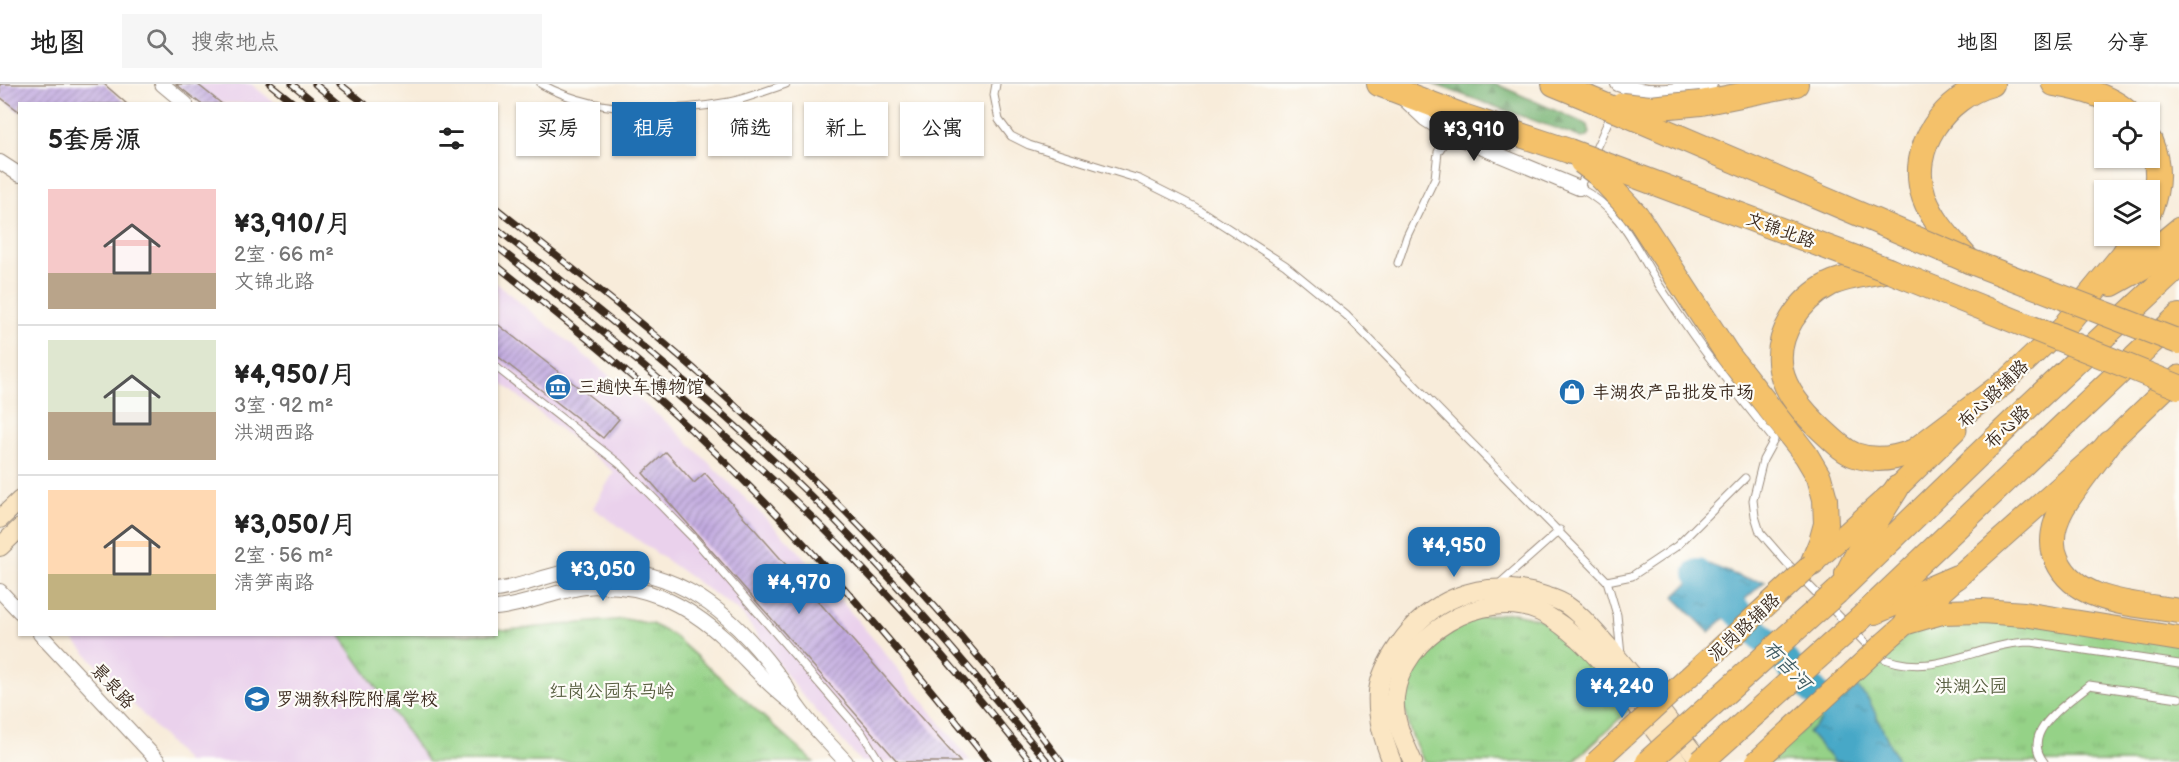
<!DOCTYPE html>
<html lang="zh">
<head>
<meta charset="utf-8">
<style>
	body { margin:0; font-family:"Balsamiq Sans","LXGW WenKai TC",sans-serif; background:#f6f6f6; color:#222; height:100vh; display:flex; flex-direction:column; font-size:22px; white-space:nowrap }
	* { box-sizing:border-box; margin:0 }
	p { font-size:20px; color:#767676 }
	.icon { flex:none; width:33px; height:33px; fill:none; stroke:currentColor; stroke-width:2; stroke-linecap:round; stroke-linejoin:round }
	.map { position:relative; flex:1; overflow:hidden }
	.panel { position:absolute; left:18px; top:18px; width:480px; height:534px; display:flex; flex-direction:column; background:#fff; border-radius:0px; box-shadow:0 2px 4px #0004 }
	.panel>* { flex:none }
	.top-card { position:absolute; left:516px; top:18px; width:570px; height:54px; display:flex; gap:12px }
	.tools { position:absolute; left:2094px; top:18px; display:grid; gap:12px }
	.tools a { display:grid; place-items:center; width:66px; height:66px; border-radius:0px; background:#fff; box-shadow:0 2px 4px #0004; font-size:30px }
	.price { position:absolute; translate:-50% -51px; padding:0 14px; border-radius:12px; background:#1f6fb2; color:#fff; font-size:20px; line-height:39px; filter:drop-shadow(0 2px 3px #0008) }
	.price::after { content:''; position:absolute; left:50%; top:36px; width:18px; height:14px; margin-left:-9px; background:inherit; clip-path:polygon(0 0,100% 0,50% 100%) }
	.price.selected { background:#222; color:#fff }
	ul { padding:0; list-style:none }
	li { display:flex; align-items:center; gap:18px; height:150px; padding:0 30px }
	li+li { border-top:2px solid #e0e0e0 }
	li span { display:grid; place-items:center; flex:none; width:168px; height:120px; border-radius:0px; color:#555 }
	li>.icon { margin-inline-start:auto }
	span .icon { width:72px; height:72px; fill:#fffc; stroke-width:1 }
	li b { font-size:26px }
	h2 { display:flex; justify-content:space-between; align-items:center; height:72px; padding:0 30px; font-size:26px }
	.pill { padding:0 21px; border-radius:0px; background:#fff; box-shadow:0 2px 4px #0004; font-size:21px; line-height:54px }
	.pill.selected { background:#1f6fb2; color:#fff }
	header { display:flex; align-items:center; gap:36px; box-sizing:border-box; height:84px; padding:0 30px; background:#fff; border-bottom:2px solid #e0e0e0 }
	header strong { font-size:28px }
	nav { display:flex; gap:33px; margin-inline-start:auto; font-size:21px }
	.search { width:420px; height:54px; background:#f6f6f6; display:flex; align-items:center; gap:15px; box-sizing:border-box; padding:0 21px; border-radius:0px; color:#767676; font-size:22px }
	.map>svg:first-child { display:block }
</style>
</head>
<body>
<header>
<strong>地图</strong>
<div class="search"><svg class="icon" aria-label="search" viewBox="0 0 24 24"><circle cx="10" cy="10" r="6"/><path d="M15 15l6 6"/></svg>搜索地点</div>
<nav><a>地图</a><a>图层</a><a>分享</a></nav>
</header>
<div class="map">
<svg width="2179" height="678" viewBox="0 0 2179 678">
	<defs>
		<pattern id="forest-firs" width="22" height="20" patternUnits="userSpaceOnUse" patternTransform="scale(1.5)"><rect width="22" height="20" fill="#78b474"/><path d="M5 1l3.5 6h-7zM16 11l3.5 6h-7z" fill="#64935f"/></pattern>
		<pattern id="park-tufts" width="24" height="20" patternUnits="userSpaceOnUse" patternTransform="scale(1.5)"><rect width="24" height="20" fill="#95d287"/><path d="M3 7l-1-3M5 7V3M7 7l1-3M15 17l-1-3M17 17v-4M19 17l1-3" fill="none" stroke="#81b474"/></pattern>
		<pattern id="water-ripples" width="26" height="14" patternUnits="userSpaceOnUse" patternTransform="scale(1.5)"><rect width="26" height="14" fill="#47a8c7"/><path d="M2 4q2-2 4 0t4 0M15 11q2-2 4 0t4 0" fill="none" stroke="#3c89a1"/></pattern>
		<pattern id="building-hatch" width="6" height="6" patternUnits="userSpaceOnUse" patternTransform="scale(1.5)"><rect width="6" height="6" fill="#c2abe0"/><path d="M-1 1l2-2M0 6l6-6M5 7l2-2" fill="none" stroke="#9f8bb5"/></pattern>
	</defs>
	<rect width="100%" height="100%" fill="#fdfcf7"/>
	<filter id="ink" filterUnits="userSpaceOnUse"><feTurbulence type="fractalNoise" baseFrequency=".0167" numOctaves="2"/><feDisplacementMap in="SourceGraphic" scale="12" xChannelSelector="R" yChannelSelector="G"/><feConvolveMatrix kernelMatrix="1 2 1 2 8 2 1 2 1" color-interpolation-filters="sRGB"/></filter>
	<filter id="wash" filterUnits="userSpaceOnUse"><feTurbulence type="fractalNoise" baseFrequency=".008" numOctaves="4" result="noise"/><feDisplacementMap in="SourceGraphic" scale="24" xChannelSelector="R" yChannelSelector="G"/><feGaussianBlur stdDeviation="1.35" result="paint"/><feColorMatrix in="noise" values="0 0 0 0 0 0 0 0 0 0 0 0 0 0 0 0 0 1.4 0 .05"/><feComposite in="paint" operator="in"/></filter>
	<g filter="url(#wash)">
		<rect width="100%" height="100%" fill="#f8ecda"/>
		<g fill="#ead1ec">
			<polygon points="176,0 251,0 275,19 201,19"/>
			<polygon points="496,199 670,341 796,464 881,564 971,678 861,678 798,606 741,529 593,424 614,388 497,295"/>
			<polygon points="69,551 344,551 341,553 428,678 187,678"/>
		</g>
		<polygon fill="url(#forest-firs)" stroke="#5a6f49" stroke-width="1.5" points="1433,0 1496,0 1588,41 1590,49 1587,53 1582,54"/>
		<g fill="url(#park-tufts)" stroke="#687e52" stroke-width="1.5">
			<polygon points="1969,524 2179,556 2179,678 1767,678 1926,534"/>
			<path d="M1514,529L1539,535L1575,558L1631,624L1573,678H1424C1408,647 1389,600 1420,570C1425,565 1432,561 1438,556C1465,534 1479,531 1514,529Z"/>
			<polygon points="625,535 652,540 674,552 814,678 428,678 341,553 344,550 496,550 497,545 507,546"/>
		</g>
		<g fill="url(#water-ripples)" stroke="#416972" stroke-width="1.5">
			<polygon points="1708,480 1746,495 1765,497 1709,548 1674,513"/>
			<polygon points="1857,603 1869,616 1898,678 1834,678 1808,648"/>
		</g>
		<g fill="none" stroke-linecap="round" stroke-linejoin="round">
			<polyline stroke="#47a8c7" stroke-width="28" points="1698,489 1735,525 1844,639 1869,678"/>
		</g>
		<g id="blocks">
			<g fill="url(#building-hatch)">
				<polygon points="0,0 104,0 127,20 20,20 20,28 0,13"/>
				<polygon points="176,0 197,0 222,20 201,20"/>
				<polygon points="496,239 619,335 603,354 496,271"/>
				<polygon points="666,368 694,399 705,389 960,678 898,678 643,389"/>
			</g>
		</g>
	</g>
	<g filter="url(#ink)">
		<use href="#blocks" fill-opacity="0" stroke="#9a8b7c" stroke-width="1.5"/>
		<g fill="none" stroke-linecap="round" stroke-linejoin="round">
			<defs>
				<g id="lane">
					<path d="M541,0C597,31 668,29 729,18C748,14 768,6 786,0"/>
					<polyline points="996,0 994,11 999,36 1011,52 1029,61 1139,95 1195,123 1285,181 1346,231 1607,497 1617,531 1621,571"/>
					<polyline points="1593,71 1612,29"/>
					<path d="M1587,87L1579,104C1621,125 1635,163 1659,201C1671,219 1683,237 1695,254C1720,289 1747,322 1774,356L1763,376L1753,416L1755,432L1760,448L1786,478L1878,572C1933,598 1978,558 2031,558L2179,580"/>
					<polyline points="1398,179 1407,152 1435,94 1438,68 1459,36"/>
					<polyline points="496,283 621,381 694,455 862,649 880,678"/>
					<polyline points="1607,497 1632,492 1677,462 1745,394"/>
					<polyline points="1499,500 1560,446"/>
					<path d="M2044,678C2019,648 2068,619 2089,601L2179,614"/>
				</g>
				<g id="street">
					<polyline points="162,0 186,20"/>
					<path d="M1618,0C1651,13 1677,6 1710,0"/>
					<polyline points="1404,15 1425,35 1449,50 1579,104"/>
					<polyline points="0,78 20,91"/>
					<path d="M496,506C527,502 554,487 585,485C676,479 734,529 784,599C790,607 792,616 798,623C812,643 830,660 846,678"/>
					<polyline points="0,507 20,528"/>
					<path d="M496,524C527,521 555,507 585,503C641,497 686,519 726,556C749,578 769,603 796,622"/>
					<polyline points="40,550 159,678"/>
				</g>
				<g id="secondary">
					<polyline points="0,435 20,416"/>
					<polyline points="0,463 20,444"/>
					<path d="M1392,678C1383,655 1376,632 1378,607C1380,591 1389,575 1398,562C1429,516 1477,496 1531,508C1543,511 1555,514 1565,520C1582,531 1594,547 1607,561C1640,599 1670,639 1701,678"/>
					<path d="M1413,678C1404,657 1393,637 1395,613C1401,552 1483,502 1540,528C1593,553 1642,632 1678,678"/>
				</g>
				<g id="primary">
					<polyline points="2140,176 2179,144"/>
					<polyline points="1991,311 2064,242"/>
					<polyline points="1812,480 1897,404 1956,346"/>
					<polyline points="1885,558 2109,359 2179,292"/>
				</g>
				<g id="highway">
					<polyline points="1379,0 1463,32 1569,67"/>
					<polyline points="1554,0 1588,14"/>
					<path d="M2054,0C2079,4 2108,11 2127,28"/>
					<polyline points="1701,19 1796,0"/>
					<path d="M2150,57C2160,81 2159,102 2150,126"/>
					<polyline points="1637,132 1728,271 1806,371 1819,393 1825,415 1826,440 1821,458 1812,480"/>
					<path d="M1969,177C1952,157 1933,138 1924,113C1907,65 1945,12 1992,0"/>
					<path d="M1888,186C1870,190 1847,192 1830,200C1800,215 1774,251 1781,286C1786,310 1806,331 1822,346C1832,355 1843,367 1855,371C1875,378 1895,375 1914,367L2004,299"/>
					<polyline points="2112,200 2179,163"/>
					<polyline points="2067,239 2123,171 2135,152"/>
					<path d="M2109,359C2094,380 2076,401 2063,423C2054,439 2049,459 2057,476C2076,520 2138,520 2179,527"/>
					<polyline points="1847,490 1864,457 1897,404"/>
					<polyline points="1837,508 2027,324 2179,182"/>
					<polyline points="1875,528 1957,493"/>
					<polyline points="1860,535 2179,232"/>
					<polyline points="1907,538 1942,528 1982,527 2024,530 2179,555"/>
				</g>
			</defs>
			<use href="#lane" stroke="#9a8b7c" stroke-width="9"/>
			<use href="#street" stroke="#9a8b7c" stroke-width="16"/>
			<use href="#secondary" stroke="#9a8b7c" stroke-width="20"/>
			<use href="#primary" stroke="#9a8b7c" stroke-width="23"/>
			<use href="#highway" stroke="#9a8b7c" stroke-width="26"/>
			<use href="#lane" stroke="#fff" stroke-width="7"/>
			<use href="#street" stroke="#fff" stroke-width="14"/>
			<use href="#secondary" stroke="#fbe6c3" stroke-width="18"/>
			<use href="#primary" stroke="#f4c16a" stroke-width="21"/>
			<use href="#highway" stroke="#f4c16a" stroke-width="24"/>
			<defs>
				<g id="rail">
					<polyline points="270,0 295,20"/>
					<polyline points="292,0 316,20"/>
					<polyline points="315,0 339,20"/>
					<polyline points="340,0 365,20"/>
					<path d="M496,124C565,179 635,232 700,290C832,407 957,536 1061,678"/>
					<path d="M496,144C610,235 725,326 828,429C906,508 977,593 1048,678"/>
					<path d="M496,162C586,233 673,305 757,381C857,472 947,573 1031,678"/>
					<path d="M496,181C584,251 671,322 750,403C835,489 913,583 989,678"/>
				</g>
			</defs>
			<use href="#rail" stroke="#3b2a1e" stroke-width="7"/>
			<use href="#rail" stroke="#fdfcf7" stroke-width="4.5" stroke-dasharray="14" stroke-linecap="butt"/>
			<defs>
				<g id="primary-bridge">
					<polyline points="1596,678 1812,480"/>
					<polyline points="1756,678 1885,558"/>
				</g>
				<g id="highway-bridge">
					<polyline points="1588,14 1969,177 2179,258"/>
					<polyline points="1622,21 1650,24 1701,19"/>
					<polyline points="1569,67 1888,186 2179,303"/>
					<polyline points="1582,78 1598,90 1637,132"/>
					<polyline points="1648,678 1837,508"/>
					<polyline points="1701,678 1860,535"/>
				</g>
			</defs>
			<use href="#primary-bridge" stroke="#9a8b7c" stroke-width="23" stroke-linecap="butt"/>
			<use href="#highway-bridge" stroke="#9a8b7c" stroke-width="26" stroke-linecap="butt"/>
			<use href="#primary-bridge" stroke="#f4c16a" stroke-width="21"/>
			<use href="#highway-bridge" stroke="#f4c16a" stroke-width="24"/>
		</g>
	</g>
	<defs>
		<symbol id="museum-disc" viewBox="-11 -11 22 22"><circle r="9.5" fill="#1f6fb2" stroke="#fdfcf7"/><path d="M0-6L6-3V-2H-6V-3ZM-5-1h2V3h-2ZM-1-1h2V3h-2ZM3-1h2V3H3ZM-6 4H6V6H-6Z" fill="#fff"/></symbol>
		<symbol id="shop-disc" viewBox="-11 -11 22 22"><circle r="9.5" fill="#1f6fb2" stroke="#fdfcf7"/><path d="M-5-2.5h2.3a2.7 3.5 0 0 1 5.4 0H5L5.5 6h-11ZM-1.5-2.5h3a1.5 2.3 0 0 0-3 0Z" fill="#fff"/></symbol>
		<symbol id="school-disc" viewBox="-11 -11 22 22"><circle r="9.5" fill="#1f6fb2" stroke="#fdfcf7"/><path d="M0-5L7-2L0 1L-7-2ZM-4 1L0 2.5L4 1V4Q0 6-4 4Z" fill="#fff"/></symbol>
	</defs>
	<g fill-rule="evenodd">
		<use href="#museum-disc" x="543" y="288" width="30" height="30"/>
		<use href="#shop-disc" x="1557" y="293" width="30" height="30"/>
		<use href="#school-disc" x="242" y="600" width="30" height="30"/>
	</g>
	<g text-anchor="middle" stroke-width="4.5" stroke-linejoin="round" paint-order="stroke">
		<g font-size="18" fill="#3b2a1e" stroke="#fdfcf7">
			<text transform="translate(1781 146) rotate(20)" y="6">文锦北路</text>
			<text transform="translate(1993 310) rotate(-44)" y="6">布心路辅路</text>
			<text transform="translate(2007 343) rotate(-44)" y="6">布心路</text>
			<text transform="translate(1744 543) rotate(-43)" y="6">泥岗路辅路</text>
			<text transform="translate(113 602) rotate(47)" y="6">景泉路</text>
		</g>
		<g font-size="18" fill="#3b2a1e" stroke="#fdfcf7" text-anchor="start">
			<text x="578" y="309">三趟快车博物馆</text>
			<text x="1592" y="314">丰湖农产品批发市场</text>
			<text x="276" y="621">罗湖教科院附属学校</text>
		</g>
		<g font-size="18" fill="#565c3e" stroke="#fdfcf7">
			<text x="1971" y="608">洪湖公园</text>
			<text x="612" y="613">红岗公园东马岭</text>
		</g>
		<g font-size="20" font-style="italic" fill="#405c62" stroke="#fdfcf7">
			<text transform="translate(1787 581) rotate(46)" y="7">布吉河</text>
		</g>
	</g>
</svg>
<div class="tools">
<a><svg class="icon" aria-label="locate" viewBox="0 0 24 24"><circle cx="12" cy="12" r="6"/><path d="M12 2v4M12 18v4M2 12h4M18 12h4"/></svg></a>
<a><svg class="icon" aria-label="layers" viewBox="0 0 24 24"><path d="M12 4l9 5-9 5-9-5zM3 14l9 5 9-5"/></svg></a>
</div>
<b class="price selected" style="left:1474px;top:78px">¥3,910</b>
<b class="price" style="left:1454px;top:494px">¥4,950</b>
<b class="price" style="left:603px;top:518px">¥3,050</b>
<b class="price" style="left:799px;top:531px">¥4,970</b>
<b class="price" style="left:1622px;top:635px">¥4,240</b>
<div class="top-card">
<a class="pill">买房</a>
<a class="pill selected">租房</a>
<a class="pill">筛选</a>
<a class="pill">新上</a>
<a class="pill">公寓</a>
</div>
<section class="panel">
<h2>5套房源<svg class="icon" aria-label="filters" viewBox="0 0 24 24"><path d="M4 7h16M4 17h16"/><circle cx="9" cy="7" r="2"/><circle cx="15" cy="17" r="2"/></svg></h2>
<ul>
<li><span style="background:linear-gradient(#f6c9c9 70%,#b9a48a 0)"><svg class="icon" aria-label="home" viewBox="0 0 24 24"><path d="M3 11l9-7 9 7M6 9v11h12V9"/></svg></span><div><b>¥3,910/月</b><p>2室 · 66 m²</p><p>文锦北路</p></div></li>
<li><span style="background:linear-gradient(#dfe7d0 60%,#b9a48a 0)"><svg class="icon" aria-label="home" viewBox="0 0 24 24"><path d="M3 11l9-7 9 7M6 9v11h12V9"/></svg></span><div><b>¥4,950/月</b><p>3室 · 92 m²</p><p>洪湖西路</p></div></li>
<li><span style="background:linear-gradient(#ffd9b3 70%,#c2b280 0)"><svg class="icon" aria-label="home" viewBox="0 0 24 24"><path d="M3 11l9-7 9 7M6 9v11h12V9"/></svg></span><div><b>¥3,050/月</b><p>2室 · 56 m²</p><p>清笋南路</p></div></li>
</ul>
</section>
</div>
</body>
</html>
